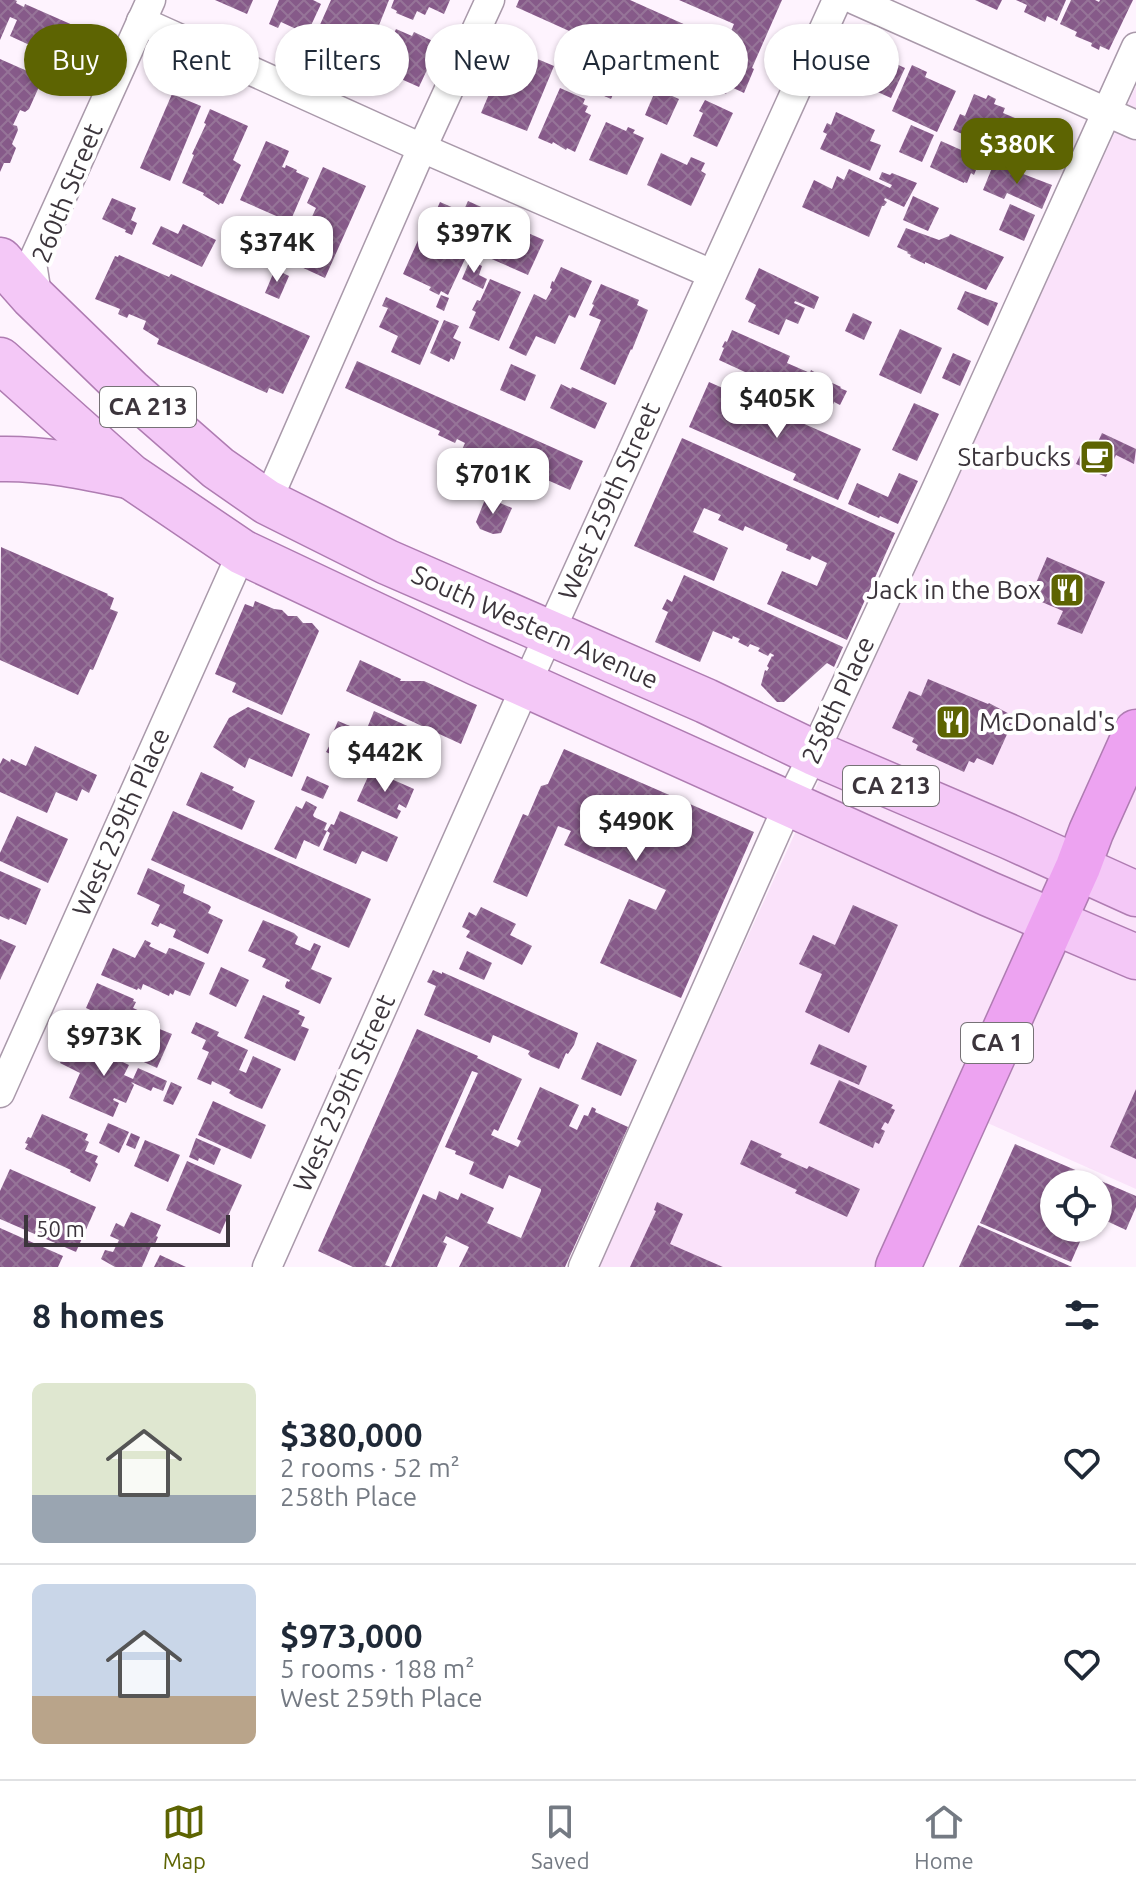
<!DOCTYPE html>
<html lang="en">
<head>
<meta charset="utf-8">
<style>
	body { margin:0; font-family:Ubuntu,sans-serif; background:#f2f2f3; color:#1f2937; height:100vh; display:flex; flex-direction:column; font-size:30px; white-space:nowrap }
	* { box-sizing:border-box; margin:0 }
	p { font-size:26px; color:#747a83 }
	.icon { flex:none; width:44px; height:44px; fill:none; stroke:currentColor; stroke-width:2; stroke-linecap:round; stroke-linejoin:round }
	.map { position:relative; height:1267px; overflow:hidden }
	.side { display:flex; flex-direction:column; background:#fff; flex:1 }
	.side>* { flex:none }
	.hud { position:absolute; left:24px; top:24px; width:1088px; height:72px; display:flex; gap:16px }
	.buttons { position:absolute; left:1040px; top:1170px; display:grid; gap:16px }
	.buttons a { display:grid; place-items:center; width:72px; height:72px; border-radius:50%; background:#fff; box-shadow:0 2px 6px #0004; font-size:40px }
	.scale { position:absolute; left:24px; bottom:20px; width:206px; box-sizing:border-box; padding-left:8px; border:4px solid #3c353c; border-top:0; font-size:22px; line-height:28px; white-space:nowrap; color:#3c353c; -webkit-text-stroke:6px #fff; paint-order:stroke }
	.price { position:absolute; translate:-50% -68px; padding:0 18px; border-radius:16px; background:#fff; color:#222; font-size:26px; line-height:52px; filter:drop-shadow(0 2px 4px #0008) }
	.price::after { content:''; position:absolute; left:50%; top:48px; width:24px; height:18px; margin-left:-12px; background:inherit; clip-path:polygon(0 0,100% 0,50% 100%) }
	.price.active { background:#5d6402; color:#fff }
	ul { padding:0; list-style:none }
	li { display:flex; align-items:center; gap:24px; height:200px; padding:0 32px }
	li+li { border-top:2px solid #e0e1e3 }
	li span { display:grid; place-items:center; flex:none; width:224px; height:160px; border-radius:12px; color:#555 }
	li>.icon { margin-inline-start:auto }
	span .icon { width:96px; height:96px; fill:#fffc; stroke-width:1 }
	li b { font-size:34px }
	h2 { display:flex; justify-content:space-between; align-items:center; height:96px; padding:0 32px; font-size:34px }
	.tag { padding:0 28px; border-radius:36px; background:#fff; box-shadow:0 2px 6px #0004; font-size:28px; line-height:72px }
	.tag.active { background:#5d6402; color:#fff }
	.dock { display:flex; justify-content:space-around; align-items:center; height:112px; border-top:2px solid #e0e1e3; background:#fff; font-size:22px; color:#747a83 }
	.dock a { display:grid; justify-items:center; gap:4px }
	.dock .active { color:#5d6402 }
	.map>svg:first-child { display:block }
</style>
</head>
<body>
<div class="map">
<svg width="1136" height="1267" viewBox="0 0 1136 1267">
	<defs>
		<pattern id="building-cross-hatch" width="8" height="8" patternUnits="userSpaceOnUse" patternTransform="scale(2)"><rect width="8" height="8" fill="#865a89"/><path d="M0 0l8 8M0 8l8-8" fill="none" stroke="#967498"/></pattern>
	</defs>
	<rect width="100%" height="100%" fill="#fef3fe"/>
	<polygon fill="#fae2fa" points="1136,86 1136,1189 947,1105 874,1267 597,1267"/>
	<g fill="url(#building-cross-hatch)" fill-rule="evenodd">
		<polygon points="0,0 15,0 17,1 16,3 24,7 25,4 75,26 70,38 74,40 67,53 64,51 60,59 10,36 17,20 10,17 0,40"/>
		<polygon points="215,0 253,0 247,14"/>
		<polygon points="279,0 313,0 321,4 307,34 281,22 278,28 269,24"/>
		<polygon points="331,0 389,0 366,58 329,42 333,33 319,27"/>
		<polygon points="394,0 450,0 444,14 429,7 425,15 417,11 413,20 396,13 397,11 391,8"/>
		<polygon points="519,0 630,0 726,43 734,24 679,0 782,0 752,68 754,69 744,93 729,86 726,94 704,84 706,80 660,60 654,71 586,41 587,39 516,7"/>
		<polygon points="975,0 1002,0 997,10"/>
		<polygon points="1016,0 1066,0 1057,21 1047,16 1045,22 1024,12 1027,5"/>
		<polygon points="1071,0 1095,0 1099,2 1100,0 1133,0 1109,50 1100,46 1099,50 1091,46 1092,43 1075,36 1077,32 1060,24"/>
		<polygon points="396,29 412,36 414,32 439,44 419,87 401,79 399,84 376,73"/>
		<polygon points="509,47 554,66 527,131 481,113"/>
		<polygon points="865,50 905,68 891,98 851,80"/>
		<polygon points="603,53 640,71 635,82 621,76 611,99 588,89"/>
		<polygon points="0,59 43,78 29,109 25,112 20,110 13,125 17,126 18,130 12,144 16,148 10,163 4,163 0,172"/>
		<polygon points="912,65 927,72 925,77 956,91 937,132 892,111"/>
		<polygon points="560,88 585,99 583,104 588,106 585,112 591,115 575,152 567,148 566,150 553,142 552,144 538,138"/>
		<polygon points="656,89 679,99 667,125 645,115"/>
		<polygon points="172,94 201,106 170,181 140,168"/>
		<polygon points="974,94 986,99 988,95 996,99 994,104 1005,108 1003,113 1029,124 1031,120 1044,126 1046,122 1055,126 1053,130 1065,135 1053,161 1045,157 1041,166 1032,162 1033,159 1025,155 1018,171 996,161 1005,140 985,131 984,133 979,131 979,129 972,126 967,136 953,130 960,114 965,116"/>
		<polygon points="705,100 733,113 717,147 693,136 703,113 699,111"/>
		<polygon points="210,109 248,126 233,160 241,165 223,204 220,203 219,205 203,195 204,193 182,183 194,155 192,154 206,124 204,123"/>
		<polygon points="836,112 875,130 870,141 881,145 870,171 820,149 827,134 823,132 827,123 831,125"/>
		<polygon points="606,122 626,131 628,127 635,130 633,133 644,138 627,175 589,160"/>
		<polygon points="911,125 934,135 922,162 899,152"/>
		<polygon points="266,141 289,151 282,167 285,168 286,165 297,170 296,172 309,178 290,222 240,200"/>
		<polygon points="941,141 977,157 972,168 976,170 974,175 971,173 967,183 964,182 964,183 930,167"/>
		<polygon points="661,153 687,165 691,157 705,163 701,171 706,174 691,206 647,185"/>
		<polygon points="994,163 1052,185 1042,209 1007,193 1004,199 983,190"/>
		<polygon points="323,167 366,186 325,278 299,266 310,240 293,232 300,217 310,221 316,208 307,203"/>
		<polygon points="849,169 890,188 892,185 879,179 882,172 890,175 892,173 917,183 904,207 885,198 884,200 887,202 884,206 882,206 869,237 802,207 814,180 832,189 837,176 844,180"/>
		<polygon points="913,196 939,208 928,231 903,220"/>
		<polygon points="112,198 136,208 131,220 137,223 132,235 125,232 126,230 102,219"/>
		<polygon points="468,201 488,210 448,295 441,291 439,295 429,290 431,287 403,274 432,209 436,211 440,202 463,212"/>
		<polygon points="1010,204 1035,215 1024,241 999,230"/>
		<polygon points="503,222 544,240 528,275 487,257"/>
		<polygon points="183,224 216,240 202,267 152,244 161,226 178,234"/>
		<polygon points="906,228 939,240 949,236 950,234 1004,257 986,290 925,262 925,264 910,257 911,255 907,253 908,252 897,247"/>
		<polygon points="119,255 169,277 171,274 310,336 283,394 269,388 267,393 157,344 159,339 143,329 146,321 129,314 127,318 118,314 120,309 95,299 115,256 118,257"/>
		<polygon points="470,260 482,266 479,275 487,279 483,289 462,279"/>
		<polygon points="561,267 592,281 575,318 569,315 555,344 536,336 526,356 509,348 534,294 546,300 552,289 550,288 552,281 554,282"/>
		<polygon points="759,268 819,297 814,309 795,301 794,303 805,308 798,324 786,319 779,335 748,322 756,305 745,299"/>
		<polygon points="275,269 289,276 279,299 265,293"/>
		<polygon points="490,279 521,292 499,341 469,328 476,312 472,310 477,300 480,301"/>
		<polygon points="601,284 639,300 637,305 648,310 632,350 631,349 615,385 580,369 601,320 589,315 594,305 592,304"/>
		<polygon points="965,291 998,303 988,326 957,309"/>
		<polygon points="441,295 449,298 444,311 436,307"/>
		<polygon points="386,297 439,321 420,365 391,352 398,336 379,327 388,308 382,306"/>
		<polygon points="853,313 872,322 864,340 845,331"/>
		<polygon points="444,320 459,326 453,338 461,342 454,360 451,358 449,362 430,353"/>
		<polygon points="900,329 942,348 921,394 879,375"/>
		<polygon points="732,330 790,356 787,363 810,373 811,370 816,373 815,375 841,387 840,388 847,391 840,405 834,402 828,417 818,412 816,416 810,412 811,410 771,391 768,389 771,384 757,380 758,378 719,360 724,348 722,347 725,341 727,342"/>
		<polygon points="953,353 971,361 960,386 942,378"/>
		<polygon points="357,361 583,461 570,490 486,453 481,464 460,454 465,443 457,439 455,443 438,435 440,431 345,388"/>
		<polygon points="511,364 536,375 525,401 500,390"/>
		<polygon points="709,382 861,449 838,500 793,480 796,474 689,427"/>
		<polygon points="561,384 571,389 572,387 607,403 595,429 550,408"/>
		<polygon points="914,403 939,414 917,461 892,450"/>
		<polygon points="1102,433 1136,449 1134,464 1116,455 1106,477 1076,464 1086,442 1096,446"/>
		<polygon points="682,438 895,533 847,640 767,604 782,571 817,586 827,563 812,556 810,560 786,550 788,545 745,526 743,531 718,520 721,515 704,508 693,532 728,548 714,581 634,546"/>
		<polygon points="899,473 918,481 898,524 880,516 879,518 848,504 857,483 888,497"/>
		<polygon points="486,497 512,508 501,533 493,534 480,529 476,522"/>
		<polygon points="1,547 108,594 107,595 114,598 110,609 118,612 93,670 90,669 78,695 0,660"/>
		<polygon points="1047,557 1105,582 1082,634 1057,624 1063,611 1030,597"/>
		<polygon points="684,575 843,647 834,667 827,663 784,702 777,702 761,685 765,670 767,671 769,668 767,666 772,656 773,657 774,655 770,653 768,656 758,651 760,648 750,644 748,647 738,642 740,639 733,636 732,639 713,631 700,662 655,642 668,612 662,609 667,599 672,602"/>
		<polygon points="255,601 274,609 282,610 288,616 297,616 303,623 312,623 319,631 282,715 232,692 236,683 215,674 245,604 253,607"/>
		<polygon points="360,660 401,679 400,681 424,681 477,705 461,744 346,691"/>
		<polygon points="928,679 988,704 989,703 1015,717 993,765 977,758 974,763 969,761 964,772 916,750 918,745 912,742 914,738 892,728 909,691 921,696"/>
		<polygon points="248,707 310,734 292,777 249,758 245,768 213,747 229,718"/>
		<polygon points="374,711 432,737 429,744 436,747 433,755 431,754 425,767 381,747 382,745 368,739 371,733 366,731"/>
		<polygon points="338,721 362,731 355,745 332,735"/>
		<polygon points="333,739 360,751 354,765 326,752"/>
		<polygon points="35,746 97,775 89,793 82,789 77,801 56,792 47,813 0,792 0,764 3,758 10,762 11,759 26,766"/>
		<polygon points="564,749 754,832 681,998 600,963 629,899 656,910 666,890 564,845 571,831 558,826 527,897 493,882 523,814 528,816 541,786 548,784"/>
		<polygon points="371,770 414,789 406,808 399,804 397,809 401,811 397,819 357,801"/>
		<polygon points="201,772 234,787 232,790 255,801 242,830 186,805"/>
		<polygon points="307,776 329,786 323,799 301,790"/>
		<polygon points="306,801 317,807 313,815 314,817 327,823 324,830 327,831 319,847 304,840 296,859 274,849 296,806 302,809"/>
		<polygon points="173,811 371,899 349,948 151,860"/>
		<polygon points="340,811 398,837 387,862 362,851 356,864 323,850 330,833 327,831 331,824 334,825"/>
		<polygon points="17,816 68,839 48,883 0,861 0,853"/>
		<polygon points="148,868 185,885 183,893 209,905 211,907 208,913 223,920 208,954 173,937 176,930 160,923 158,927 151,924 160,905 137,894"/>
		<polygon points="0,871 41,889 26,925 10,918 9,920 0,916"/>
		<polygon points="853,905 898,925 849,1033 805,1012 822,974 799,964 813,935 835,945"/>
		<polygon points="481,907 516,924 510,935 532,946 522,965 466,937 470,931 462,927 469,912 476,916"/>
		<polygon points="263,920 294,933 298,937 295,944 310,951 314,943 321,946 311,969 332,978 320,1004 286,988 285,986 287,981 289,982 290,980 262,967 266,959 248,951"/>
		<polygon points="0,939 16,946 0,980"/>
		<polygon points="145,940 151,943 149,946 166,954 169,948 173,949 205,963 190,996 175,990 173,995 170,993 169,996 143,984 141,990 138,988 137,990 101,975 113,948 135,958"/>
		<polygon points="467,951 492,963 484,980 459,969"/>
		<polygon points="221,967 249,980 236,1007 209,994"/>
		<polygon points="433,970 442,974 442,972 578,1033 574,1045 568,1054 566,1053 559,1069 531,1057 528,1054 530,1051 493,1035 490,1043 424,1015 436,986 427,982"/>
		<polygon points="97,983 134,999 133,1001 136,1002 133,1008 158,1019 157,1021 160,1022 157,1028 172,1034 157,1068 126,1054 123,1052 127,1045 108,1036 106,1041 101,1039 108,1018 86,1008"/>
		<polygon points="263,995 300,1011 298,1014 305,1017 301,1026 309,1029 295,1061 244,1038"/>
		<polygon points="196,1022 219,1032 217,1036 248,1050 239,1070 246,1073 253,1056 281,1069 262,1109 235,1097 229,1093 231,1090 212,1081 211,1085 197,1079 209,1052 202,1049 206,1040 191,1033"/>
		<path d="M417,1029L478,1056L477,1058L522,1079L498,1131L494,1129L491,1135L518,1147L521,1141L517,1139L540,1087L579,1105L569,1126L577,1130L584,1115L588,1116L592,1107L596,1109L595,1112L628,1127L565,1267H459L469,1247L446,1236L443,1242L447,1244L437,1267H353L318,1251ZM472,1071L478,1073L445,1147L456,1151L455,1154L474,1162L469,1174L503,1189L509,1175L541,1189V1191L521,1238L487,1223L494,1208L461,1193L458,1200L439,1191L436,1200L423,1194L391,1267L385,1265Z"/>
		<polygon points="71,1038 129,1065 124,1075 133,1079 138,1068 167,1081 163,1091 153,1087 151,1091 131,1082 134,1085 126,1103 114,1098 113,1100 119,1103 113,1117 69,1098 80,1073 60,1063"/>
		<polygon points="597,1042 637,1060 621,1096 581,1079"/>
		<polygon points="819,1044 867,1066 859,1085 810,1064"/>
		<polygon points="839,1080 893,1105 891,1108 895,1110 888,1124 885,1122 881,1129 885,1131 879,1144 875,1142 873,1148 819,1123"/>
		<polygon points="171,1082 182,1087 173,1105 163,1101"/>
		<polygon points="1136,1089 1136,1159 1110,1147"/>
		<polygon points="213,1101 266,1125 251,1159 198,1135"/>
		<polygon points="42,1114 88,1134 85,1140 89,1142 85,1151 98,1156 95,1162 98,1164 90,1182 70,1172 71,1170 25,1149 28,1144 25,1143 28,1137 31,1138"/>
		<polygon points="108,1123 129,1132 119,1153 99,1143"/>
		<polygon points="131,1133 140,1137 135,1149 126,1145"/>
		<polygon points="196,1138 221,1149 214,1165 199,1158 198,1161 189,1157"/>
		<polygon points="145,1140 180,1155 168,1182 134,1166"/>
		<polygon points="751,1140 782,1154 780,1157 807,1169 809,1166 860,1189 847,1217 795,1193 797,1190 740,1164"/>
		<polygon points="1015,1144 1136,1196 1136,1207 1126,1230 1098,1217 1098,1184 1054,1184 1054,1228 1086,1228 1071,1262 980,1223"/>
		<polygon points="187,1161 242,1185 220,1234 166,1210"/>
		<polygon points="10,1169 96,1207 76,1252 0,1219 0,1191"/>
		<polygon points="657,1202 683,1214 670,1244 723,1267 630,1267 656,1211 654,1210"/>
		<polygon points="131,1212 161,1225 156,1236 158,1237 154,1246 152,1244 142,1267 115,1267 101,1259 105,1250 113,1252 119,1240 110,1236 116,1223 124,1227"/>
		<polygon points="978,1225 1072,1267 959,1267"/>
		<polygon points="0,1228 63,1256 58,1267 0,1267"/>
		<polygon points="160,1255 186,1267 154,1267"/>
	</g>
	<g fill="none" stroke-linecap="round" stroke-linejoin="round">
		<defs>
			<g id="street">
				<polyline points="855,0 1136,125"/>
				<polyline points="141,21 422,148 712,274"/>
				<polyline points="38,301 32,263 151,0"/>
				<polyline points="267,502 422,148 490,0"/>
				<polyline points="0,1093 242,552"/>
				<polyline points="267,1267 526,685 837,0"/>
				<polyline points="583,1267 789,803 814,753 934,494 1136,47"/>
			</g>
			<g id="primary">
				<polyline points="0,260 33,297 130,391 218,468 267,502 387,562 706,701 814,753 1010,837 1136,894"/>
				<polyline points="0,360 130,476 242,552 477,663 989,894 1136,957"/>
				<path d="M0,459C43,458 86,467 128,476"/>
			</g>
			<polyline id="highway" points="898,1267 1078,867 1091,832 1136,732"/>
		</defs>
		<use href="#street" stroke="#a999aa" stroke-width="31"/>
		<use href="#primary" stroke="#af7cb2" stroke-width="47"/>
		<use href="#highway" stroke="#af7cb2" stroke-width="47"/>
		<use href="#street" stroke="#fff" stroke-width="28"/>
		<use href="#primary" stroke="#f4c8f7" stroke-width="44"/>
		<use href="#highway" stroke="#eda3f1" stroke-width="44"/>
	</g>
	<defs>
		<symbol id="cafe-square" viewBox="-11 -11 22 22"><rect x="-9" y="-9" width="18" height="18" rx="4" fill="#5d6402" stroke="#fff"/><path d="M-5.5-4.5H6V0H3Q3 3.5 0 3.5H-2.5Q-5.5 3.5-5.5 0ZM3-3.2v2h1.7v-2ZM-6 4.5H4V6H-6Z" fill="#fff"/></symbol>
		<symbol id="restaurant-square" viewBox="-11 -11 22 22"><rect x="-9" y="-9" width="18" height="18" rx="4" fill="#5d6402" stroke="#fff"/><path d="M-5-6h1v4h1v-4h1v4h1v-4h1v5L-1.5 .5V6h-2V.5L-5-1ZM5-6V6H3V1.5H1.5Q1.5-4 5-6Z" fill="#fff"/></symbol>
	</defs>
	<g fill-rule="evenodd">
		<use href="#cafe-square" x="1077" y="437" width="40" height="40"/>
		<use href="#restaurant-square" x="1047" y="570" width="40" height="40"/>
		<use href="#restaurant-square" x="933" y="702" width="40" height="40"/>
	</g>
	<g text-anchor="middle" stroke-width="8" stroke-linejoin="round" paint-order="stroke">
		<g fill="#fff" stroke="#767276" stroke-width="2">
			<rect x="100" y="387" width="96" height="40" rx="6"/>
			<rect x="843" y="766" width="96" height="40" rx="6"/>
			<rect x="961" y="1023" width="72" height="40" rx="6"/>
		</g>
		<g font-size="24" font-weight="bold" fill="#3c353c">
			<text x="148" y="415">CA 213</text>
			<text x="891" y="794">CA 213</text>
			<text x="997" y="1051">CA 1</text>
		</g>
		<g font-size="26" fill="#3c353c" stroke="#fff">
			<text transform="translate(67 193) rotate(-68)" y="9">260th Street</text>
			<text transform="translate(609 501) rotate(-66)" y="9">West 259th Street</text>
			<text transform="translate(535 627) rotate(24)" y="9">South Western Avenue</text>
			<text transform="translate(838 700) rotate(-65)" y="9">258th Place</text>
			<text transform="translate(121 822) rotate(-66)" y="9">West 259th Place</text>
			<text transform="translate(344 1093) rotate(-66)" y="9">West 259th Street</text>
		</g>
		<g font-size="26" fill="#3c353c" stroke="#fff" text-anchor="end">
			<text x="1071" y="466">Starbucks</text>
			<text x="1041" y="599">Jack in the Box</text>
			<text x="979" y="731" text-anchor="start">McDonald's</text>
		</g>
	</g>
</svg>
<div class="buttons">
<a><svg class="icon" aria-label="locate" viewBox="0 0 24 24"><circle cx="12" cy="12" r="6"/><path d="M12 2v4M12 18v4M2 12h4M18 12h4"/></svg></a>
</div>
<div class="scale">50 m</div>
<b class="price active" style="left:1017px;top:186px">$380K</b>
<b class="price" style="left:474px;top:275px">$397K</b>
<b class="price" style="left:277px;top:284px">$374K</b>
<b class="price" style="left:777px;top:440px">$405K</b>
<b class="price" style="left:493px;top:516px">$701K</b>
<b class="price" style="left:385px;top:794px">$442K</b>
<b class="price" style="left:636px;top:863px">$490K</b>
<b class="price" style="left:104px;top:1078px">$973K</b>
<div class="hud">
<a class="tag active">Buy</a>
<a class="tag">Rent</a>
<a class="tag">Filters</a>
<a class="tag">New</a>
<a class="tag">Apartment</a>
<a class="tag">House</a>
</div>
</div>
<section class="side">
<h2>8 homes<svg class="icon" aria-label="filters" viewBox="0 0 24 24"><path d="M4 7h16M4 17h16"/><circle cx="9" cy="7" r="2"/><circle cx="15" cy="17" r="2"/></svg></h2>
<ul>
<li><span style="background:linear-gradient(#dfe7d0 70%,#9aa5b1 0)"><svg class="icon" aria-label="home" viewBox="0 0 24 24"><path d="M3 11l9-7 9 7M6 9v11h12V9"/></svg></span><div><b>$380,000</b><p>2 rooms · 52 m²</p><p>258th Place</p></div><svg class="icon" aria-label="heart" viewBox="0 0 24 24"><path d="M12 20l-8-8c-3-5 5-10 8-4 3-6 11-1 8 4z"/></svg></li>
<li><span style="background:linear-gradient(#c9d6e8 70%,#b9a48a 0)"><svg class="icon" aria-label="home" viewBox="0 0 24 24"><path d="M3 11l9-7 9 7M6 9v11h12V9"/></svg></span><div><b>$973,000</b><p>5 rooms · 188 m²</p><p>West 259th Place</p></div><svg class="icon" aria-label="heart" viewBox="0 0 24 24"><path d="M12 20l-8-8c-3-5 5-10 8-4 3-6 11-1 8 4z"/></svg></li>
</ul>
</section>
<nav class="dock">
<a class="active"><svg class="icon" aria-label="map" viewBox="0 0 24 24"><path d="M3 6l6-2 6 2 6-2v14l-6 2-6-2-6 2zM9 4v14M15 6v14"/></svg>Map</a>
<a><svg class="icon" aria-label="saved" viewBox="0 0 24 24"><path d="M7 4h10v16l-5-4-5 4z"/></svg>Saved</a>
<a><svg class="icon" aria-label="home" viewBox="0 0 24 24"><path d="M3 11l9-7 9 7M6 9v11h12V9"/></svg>Home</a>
</nav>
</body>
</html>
